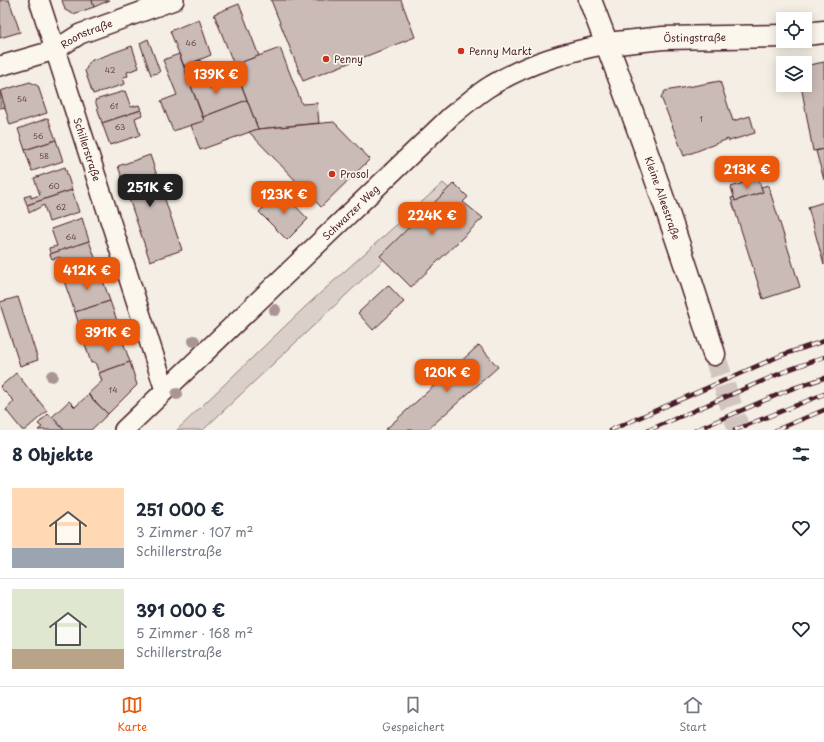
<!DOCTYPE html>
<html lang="de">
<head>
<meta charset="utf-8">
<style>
	body { margin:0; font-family:"Playpen Sans",sans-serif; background:#f6f6f7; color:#1f2937; height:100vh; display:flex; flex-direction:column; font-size:15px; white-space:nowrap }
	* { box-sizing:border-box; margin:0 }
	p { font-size:13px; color:#747a83 }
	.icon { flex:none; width:22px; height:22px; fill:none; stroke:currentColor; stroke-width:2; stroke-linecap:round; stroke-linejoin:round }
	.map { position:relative; height:430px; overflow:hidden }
	.details { display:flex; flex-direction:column; background:#fff; flex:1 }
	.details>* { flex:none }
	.controls { position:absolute; left:776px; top:12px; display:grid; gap:8px }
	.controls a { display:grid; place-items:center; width:36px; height:36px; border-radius:0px; background:#fff; box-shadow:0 2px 10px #0003; font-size:20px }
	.price { position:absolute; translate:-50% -34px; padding:0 9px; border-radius:8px; background:#ea580c; color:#fff; font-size:13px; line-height:26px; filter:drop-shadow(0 1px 2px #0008) }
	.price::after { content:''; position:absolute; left:50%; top:24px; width:12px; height:9px; margin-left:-6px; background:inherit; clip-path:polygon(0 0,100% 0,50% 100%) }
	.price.selected { background:#222; color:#fff }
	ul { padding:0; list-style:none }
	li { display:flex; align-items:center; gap:12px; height:100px; padding:0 12px }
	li+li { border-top:1px solid #e0e1e3 }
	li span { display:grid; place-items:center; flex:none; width:112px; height:80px; border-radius:0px; color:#555 }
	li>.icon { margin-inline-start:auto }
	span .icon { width:48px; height:48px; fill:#fffc; stroke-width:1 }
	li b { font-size:17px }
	h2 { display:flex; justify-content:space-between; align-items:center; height:48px; padding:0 12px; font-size:17px }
	.tab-bar { display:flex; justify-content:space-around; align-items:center; height:56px; border-top:1px solid #e0e1e3; background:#fff; font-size:11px; color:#747a83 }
	.tab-bar a { display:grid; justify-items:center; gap:2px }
	.tab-bar .selected { color:#ea580c }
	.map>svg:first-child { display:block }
</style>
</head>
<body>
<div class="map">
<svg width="824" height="430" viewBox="0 0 824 430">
	<rect width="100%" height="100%" fill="#f4eee4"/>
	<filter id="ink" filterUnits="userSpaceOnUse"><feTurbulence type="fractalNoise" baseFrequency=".025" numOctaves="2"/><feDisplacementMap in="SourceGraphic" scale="8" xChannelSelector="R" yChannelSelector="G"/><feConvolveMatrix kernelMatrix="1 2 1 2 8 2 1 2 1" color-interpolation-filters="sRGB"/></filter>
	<g filter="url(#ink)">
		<polygon fill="#dbd0c9" stroke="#92787a" points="443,183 454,193 203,430 177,430 305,307"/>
		<g fill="#cabbb6" stroke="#4a1f2b">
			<polygon points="0,0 9,0 20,32 0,38"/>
			<polygon points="62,0 92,0 94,7 73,14 65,10"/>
			<polygon points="92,0 110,0 94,7"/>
			<polygon points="271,0 401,0 415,37 303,81"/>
			<polygon points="239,4 259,56 234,65 214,14"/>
			<polygon points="199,19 211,55 184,66 170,31"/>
			<polygon points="148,39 160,72 151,75 140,43"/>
			<polygon points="132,46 139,68 127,72 128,76 123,77 125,84 93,94 85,71 90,61"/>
			<polygon points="280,48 302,104 317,103 319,123 258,129 234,65"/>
			<polygon points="179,54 204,121 173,131 161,101 177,95 163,60"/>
			<polygon points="200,60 205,72 188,78 184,66"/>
			<polygon points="824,62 824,149 813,151 801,85 805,85 805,66"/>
			<polygon points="205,72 211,89 239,79 247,100 203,117 188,78"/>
			<polygon points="720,81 733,121 750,116 755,133 729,141 728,139 684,156 661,97 665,91"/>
			<polygon points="30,82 38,86 47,113 10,125 0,91"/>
			<polygon points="0,91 5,107 0,108"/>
			<polygon points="125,91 131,107 139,105 141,110 102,123 95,100"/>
			<polygon points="247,100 258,129 200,150 191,125 204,121 203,117"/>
			<polygon points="141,110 142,115 135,118 140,135 110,145 102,123"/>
			<polygon points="48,118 56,140 25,150 18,129"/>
			<polygon points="334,122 370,159 321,207 249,132 258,129"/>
			<polygon points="56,140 63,161 32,171 25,150"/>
			<polygon points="824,149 824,180 816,151"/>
			<polygon points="150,155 182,250 150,261 118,166"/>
			<polygon points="65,167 72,190 27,205 24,197 31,195 31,198 40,195 34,178"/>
			<polygon points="758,178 763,192 735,201 731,187"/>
			<polygon points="454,183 468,197 463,202 483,218 411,287 380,256"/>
			<polygon points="768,185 800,287 763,299 731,198 734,197 735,201 763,192 761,187"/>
			<polygon points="72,190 79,212 49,222 44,205 29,213 27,205"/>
			<polygon points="281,191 308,219 287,240 259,212"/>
			<polygon points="824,202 824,265 808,207"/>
			<polygon points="82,218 89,241 50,254 49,248 57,246 51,229"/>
			<polygon points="89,241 97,263 66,273 60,257 52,259 50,254"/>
			<polygon points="99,269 110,301 75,312 64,281"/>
			<polygon points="388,285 404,302 373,330 358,313"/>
			<polygon points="18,297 38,360 20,366 0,304 0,302"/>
			<polygon points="110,301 121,332 85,344 75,312"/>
			<polygon points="120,333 130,362 99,373 95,362 91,363 85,344"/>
			<polygon points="479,345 498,367 427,430 385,430"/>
			<polygon points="130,362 137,385 108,414 88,394 102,381 99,373"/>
			<polygon points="16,373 47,411 25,430 22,430 6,410 14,401 0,387"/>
			<polygon points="88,395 108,414 91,430 64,430 52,417 69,401 75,407"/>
			<polygon points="48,414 52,417 64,430 38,430 42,427 38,424"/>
		</g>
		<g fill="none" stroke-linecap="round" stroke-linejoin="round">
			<polyline stroke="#d2c5bf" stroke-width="22" stroke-dasharray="22 11" stroke-linecap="butt" points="714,354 739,430"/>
			<defs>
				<g id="minor">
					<path id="s1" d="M39,0L165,390"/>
					<path id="s2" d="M0,66L55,50L80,34L174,0"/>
					<path id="s3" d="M124,430L451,116C464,106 478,93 492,85C528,63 567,52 607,44"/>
				</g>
				<g id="tertiary">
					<polyline points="805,34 824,32"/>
					<path id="s4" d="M607,44L663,38L783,36"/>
				</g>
				<g id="secondary">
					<path id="s5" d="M590,0C635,117 677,234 714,354"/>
				</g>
			</defs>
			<use href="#minor" stroke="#4a1f2b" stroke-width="22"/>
			<use href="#tertiary" stroke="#4a1f2b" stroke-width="25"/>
			<use href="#secondary" stroke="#4a1f2b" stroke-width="25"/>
			<use href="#minor" stroke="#fbf7ec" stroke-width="19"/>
			<use href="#tertiary" stroke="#fbf7ec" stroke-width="22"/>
			<use href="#secondary" stroke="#fbf7ec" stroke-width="22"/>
			<defs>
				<g id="rail">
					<polyline points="611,430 782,355 824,341"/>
					<polyline points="649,430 788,370 824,357"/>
					<polyline points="696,430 791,389 824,378"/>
					<polyline points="735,430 824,394"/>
					<polyline points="776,430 824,410"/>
				</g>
			</defs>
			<use href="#rail" stroke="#4a1f2b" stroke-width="4.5"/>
			<use href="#rail" stroke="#fbf7ec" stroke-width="3" stroke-dasharray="9" stroke-linecap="butt"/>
		</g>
		<g fill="#aa9494">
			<circle cx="275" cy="310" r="6"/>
			<circle cx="194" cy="341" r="6"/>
			<circle cx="52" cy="376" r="6"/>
			<circle cx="177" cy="394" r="6"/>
		</g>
	</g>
	<g fill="#c8321e" stroke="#fbf7ec" stroke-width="1.5">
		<circle cx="461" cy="51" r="4"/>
		<circle cx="326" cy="59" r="4"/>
		<circle cx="332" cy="174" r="4"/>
	</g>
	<g text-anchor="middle" stroke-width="3.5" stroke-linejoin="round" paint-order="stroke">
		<g font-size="8" fill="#6a464e">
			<text x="191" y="46">46</text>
			<text x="110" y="73">42</text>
			<text x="22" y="102">54</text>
			<text x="114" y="109">61</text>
			<text x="701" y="122">1</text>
			<text x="120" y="130">63</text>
			<text x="38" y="139">56</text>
			<text x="44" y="159">58</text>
			<text x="54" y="189">60</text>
			<text x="61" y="210">62</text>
			<text x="71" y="240">64</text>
			<text x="113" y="393">14</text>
		</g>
		<g font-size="10" fill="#4a1f2b" stroke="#fbf7ec">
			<text dy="4" stroke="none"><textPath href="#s2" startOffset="93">Roonstraße</textPath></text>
			<text dy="4" stroke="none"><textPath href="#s4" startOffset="88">Östingstraße</textPath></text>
			<text dy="4" stroke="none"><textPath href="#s1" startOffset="157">Schillerstraße</textPath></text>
			<text dy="4" stroke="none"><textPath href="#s5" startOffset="211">Kleine Alleestraße</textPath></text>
			<text dy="4" stroke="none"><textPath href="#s3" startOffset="314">Schwarzer Weg</textPath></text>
		</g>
		<g font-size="10" fill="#4a1f2b" stroke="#fbf7ec" text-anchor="start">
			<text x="469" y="55">Penny Markt</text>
			<text x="334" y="63">Penny</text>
			<text x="340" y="178">Prosol</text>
		</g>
	</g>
</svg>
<div class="controls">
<a><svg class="icon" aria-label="locate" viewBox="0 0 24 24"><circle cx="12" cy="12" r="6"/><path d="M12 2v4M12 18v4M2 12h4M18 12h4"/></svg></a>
<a><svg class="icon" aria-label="layers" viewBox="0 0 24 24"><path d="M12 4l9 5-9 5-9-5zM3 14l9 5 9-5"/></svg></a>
</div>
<b class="price" style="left:216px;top:95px">139K €</b>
<b class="price" style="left:747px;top:190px">213K €</b>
<b class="price selected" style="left:150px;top:208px">251K €</b>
<b class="price" style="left:284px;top:215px">123K €</b>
<b class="price" style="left:432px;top:236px">224K €</b>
<b class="price" style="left:87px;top:291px">412K €</b>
<b class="price" style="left:108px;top:353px">391K €</b>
<b class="price" style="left:447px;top:393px">120K €</b>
</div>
<section class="details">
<h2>8 Objekte<svg class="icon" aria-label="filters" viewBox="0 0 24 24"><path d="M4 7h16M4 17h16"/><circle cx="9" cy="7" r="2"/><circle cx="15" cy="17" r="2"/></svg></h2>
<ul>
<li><span style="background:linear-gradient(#ffd9b3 75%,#9aa5b1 0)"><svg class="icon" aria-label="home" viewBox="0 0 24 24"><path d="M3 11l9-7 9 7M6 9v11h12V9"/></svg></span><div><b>251 000 €</b><p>3 Zimmer · 107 m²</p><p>Schillerstraße</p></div><svg class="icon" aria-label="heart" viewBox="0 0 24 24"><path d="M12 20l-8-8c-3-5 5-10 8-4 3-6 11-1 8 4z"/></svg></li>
<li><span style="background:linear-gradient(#dfe7d0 75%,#b9a48a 0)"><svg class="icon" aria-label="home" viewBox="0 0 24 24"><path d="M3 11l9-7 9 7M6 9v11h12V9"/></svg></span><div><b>391 000 €</b><p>5 Zimmer · 168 m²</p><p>Schillerstraße</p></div><svg class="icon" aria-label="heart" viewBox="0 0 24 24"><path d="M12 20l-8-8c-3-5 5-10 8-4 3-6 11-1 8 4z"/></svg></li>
</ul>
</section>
<nav class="tab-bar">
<a class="selected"><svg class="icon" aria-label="map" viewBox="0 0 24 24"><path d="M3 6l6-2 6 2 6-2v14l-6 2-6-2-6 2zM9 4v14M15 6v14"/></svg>Karte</a>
<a><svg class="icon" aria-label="saved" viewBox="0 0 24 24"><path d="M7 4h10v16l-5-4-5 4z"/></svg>Gespeichert</a>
<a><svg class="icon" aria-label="home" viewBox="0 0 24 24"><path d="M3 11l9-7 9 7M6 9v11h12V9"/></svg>Start</a>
</nav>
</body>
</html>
